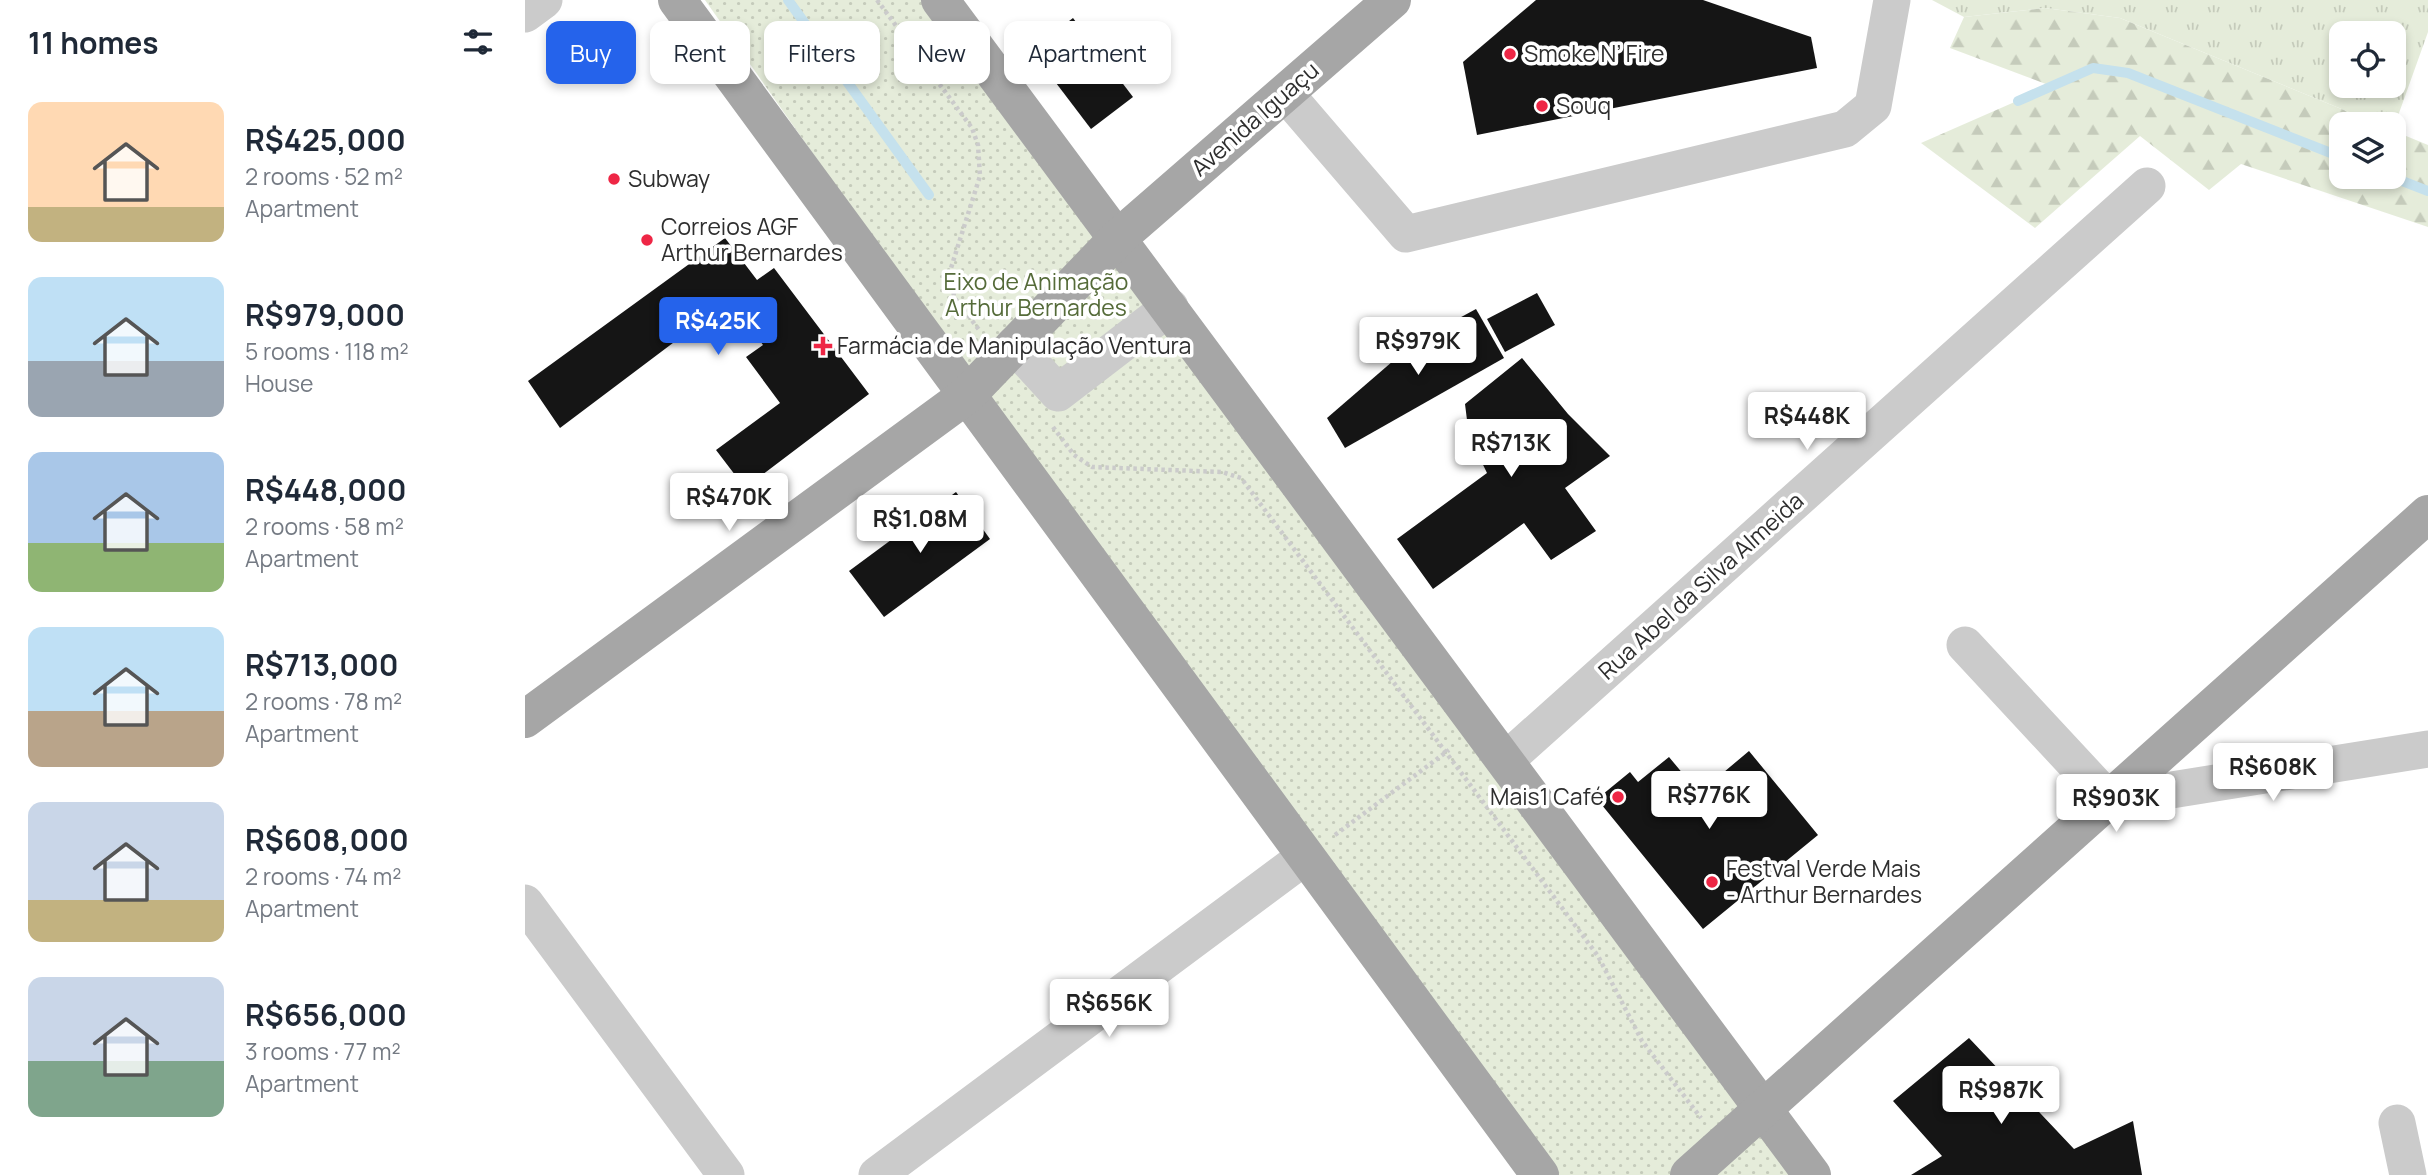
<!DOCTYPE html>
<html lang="en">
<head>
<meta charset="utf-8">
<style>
	body { margin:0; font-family:Manrope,sans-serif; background:#f2f2f3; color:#1f2937; height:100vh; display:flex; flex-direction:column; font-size:26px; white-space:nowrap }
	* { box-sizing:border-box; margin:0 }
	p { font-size:23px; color:#747a83 }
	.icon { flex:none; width:38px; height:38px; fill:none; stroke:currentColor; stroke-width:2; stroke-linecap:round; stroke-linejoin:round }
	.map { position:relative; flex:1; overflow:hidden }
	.drawer { display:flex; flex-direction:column; background:#fff; width:525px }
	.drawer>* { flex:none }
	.guide { position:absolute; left:21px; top:21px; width:665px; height:63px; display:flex; gap:14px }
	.fabs { position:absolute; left:1804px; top:21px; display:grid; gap:14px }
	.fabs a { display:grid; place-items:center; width:77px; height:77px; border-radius:14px; background:#fff; box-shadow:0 4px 10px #0003; font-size:35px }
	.price { position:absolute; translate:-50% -60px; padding:0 16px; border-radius:7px; background:#fff; color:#222; font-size:23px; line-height:46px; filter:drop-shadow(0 2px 4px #0008) }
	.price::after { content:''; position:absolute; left:50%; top:42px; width:21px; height:16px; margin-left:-10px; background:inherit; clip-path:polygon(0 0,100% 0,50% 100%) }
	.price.on { background:#2563eb; color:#fff }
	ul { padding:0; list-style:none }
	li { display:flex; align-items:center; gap:21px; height:175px; padding:0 28px }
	li span { display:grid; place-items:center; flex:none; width:196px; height:140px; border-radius:14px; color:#555 }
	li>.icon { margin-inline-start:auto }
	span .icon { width:84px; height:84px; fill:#fffc; stroke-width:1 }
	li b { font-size:30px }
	h2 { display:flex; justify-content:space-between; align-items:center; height:84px; padding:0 28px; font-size:30px }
	.pill { padding:0 24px; border-radius:14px; background:#fff; box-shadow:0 4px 10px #0003; font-size:24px; line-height:63px }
	.pill.on { background:#2563eb; color:#fff }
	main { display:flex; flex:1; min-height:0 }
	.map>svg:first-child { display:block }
</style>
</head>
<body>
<main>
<section class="drawer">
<h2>11 homes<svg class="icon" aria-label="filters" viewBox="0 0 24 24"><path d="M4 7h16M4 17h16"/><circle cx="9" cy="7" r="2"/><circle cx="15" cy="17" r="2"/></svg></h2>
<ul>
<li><span style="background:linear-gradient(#ffd9b3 75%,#c2b280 0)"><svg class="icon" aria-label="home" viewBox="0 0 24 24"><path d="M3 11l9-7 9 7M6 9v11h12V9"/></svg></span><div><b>R$425,000</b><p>2 rooms · 52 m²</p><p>Apartment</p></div></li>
<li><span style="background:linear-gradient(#bfe0f5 60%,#9aa5b1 0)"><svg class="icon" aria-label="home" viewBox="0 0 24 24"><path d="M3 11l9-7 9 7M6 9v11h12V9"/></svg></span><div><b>R$979,000</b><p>5 rooms · 118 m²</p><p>House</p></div></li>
<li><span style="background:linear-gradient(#a9c7e8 65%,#8fb573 0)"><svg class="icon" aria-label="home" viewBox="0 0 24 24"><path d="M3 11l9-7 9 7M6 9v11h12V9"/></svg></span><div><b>R$448,000</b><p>2 rooms · 58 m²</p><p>Apartment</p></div></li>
<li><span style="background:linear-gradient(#bfe0f5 60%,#b9a48a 0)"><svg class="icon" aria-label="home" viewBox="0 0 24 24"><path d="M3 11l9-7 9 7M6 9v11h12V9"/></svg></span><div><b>R$713,000</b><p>2 rooms · 78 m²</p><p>Apartment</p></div></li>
<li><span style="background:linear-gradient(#c9d6e8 70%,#c2b280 0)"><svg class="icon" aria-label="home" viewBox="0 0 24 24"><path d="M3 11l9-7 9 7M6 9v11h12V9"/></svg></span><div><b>R$608,000</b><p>2 rooms · 74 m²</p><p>Apartment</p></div></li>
<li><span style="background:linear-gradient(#c9d6e8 60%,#7fa58c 0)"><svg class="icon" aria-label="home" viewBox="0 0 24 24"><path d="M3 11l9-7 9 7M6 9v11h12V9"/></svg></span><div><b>R$656,000</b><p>3 rooms · 77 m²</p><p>Apartment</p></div></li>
</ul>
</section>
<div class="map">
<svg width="1903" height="1175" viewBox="0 0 1903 1175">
	<defs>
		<pattern id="grass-tufts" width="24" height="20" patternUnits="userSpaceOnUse" patternTransform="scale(1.75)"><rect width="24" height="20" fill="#e5ecda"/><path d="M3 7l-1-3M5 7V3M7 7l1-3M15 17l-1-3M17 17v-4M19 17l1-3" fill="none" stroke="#c5cbbb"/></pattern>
		<pattern id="forest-firs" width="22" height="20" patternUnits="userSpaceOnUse" patternTransform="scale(1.75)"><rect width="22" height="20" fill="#e5ecda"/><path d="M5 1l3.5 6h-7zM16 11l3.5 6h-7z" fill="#c5cbbb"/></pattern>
		<pattern id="park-dots" width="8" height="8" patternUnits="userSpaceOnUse" patternTransform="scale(1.75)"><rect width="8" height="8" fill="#e5ecda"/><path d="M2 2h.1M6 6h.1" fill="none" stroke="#c5cbbb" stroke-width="1.8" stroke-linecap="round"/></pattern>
	</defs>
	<rect width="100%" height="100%" fill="#fff"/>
	<path fill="url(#grass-tufts)" fill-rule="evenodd" d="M1407,0H1903V32L1869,127V124H1853L1595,18L1520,8L1439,17ZM1816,33H1869V86H1816Z"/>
	<polygon fill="url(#forest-firs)" points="1520,8 1595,18 1853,124 1816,124 1816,177 1869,177 1869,131 1903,145 1903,227 1716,164 1684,190 1615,136 1510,228 1396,143 1526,86 1425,48 1439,17"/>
	<polygon fill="url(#park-dots)" points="180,0 410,0 1267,1175 1033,1175 402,316"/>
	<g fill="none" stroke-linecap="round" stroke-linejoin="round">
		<g stroke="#c5e1ed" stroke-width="10">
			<polyline points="263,0 404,195"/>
			<polyline points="1493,101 1568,68 1603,73 1816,157"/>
			<polyline points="1867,177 1903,191"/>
		</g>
	</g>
	<g fill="#151515">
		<polygon points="1011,0 1178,0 1286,37 1292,68 952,135 938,62"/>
		<polygon points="548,18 608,97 566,129 506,50"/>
		<polygon points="200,238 232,280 249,268 344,394 220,488 191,450 255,403 221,357 238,345 205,300 35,428 3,381"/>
		<polygon points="1012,293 1030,325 980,352 962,319"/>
		<polygon points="951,309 979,358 820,448 802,418 890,342"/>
		<polygon points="997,358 1043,414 1085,456 1040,488 1071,531 1026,560 999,523 908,589 872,539 962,473 944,436 940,404"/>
		<polygon points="431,492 465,539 359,617 324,571"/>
		<polygon points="1224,751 1293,835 1178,929 1072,799 1105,772 1113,782 1144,757 1174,793"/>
		<polygon points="1444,1038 1549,1149 1608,1121 1617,1175 1386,1175 1417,1156 1368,1101"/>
	</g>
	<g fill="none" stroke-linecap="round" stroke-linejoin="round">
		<g stroke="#cbcbcb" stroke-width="4.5" stroke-dasharray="3.5 3.5" stroke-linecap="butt">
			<polyline points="352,0 447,128 453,145 455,176 426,268 429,297 455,331"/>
			<polyline points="528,427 549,455 567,467 697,472 716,478 1073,956 1117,1041 1176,1118"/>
			<polyline points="810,835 924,750"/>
		</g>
		<g stroke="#cbcbcb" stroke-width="37">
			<polyline points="0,14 19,0"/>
			<polyline points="760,93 881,234 1320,129 1348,106 1367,0"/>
			<polyline points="489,345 533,393 645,307"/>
			<polyline points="1440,645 1584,800 1903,749"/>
			<polyline points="980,761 1622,186"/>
			<polyline points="0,903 201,1175"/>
			<polyline points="1872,1123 1883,1175"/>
			<polyline points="352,1175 781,856"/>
		</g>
		<g stroke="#a6a6a6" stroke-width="38">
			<polyline points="152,0 1015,1175"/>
			<polyline points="415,0 1287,1175"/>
			<polyline points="0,719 442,395 593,238 867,0"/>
			<polyline points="1164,1175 1903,514"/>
		</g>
	</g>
	<g fill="#ee2645" stroke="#fff" stroke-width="2.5">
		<circle cx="985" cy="54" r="7"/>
		<circle cx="1017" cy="106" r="7"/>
		<circle cx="89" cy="179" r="7"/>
		<circle cx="122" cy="240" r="7"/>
		<path d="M294.5 335.5h7v7h7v7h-7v7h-7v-7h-7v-7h7z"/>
		<circle cx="1093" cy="797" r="7"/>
		<circle cx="1187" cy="882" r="7"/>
	</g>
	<g text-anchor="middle" stroke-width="7" stroke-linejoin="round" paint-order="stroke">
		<g font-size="23" fill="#2e2e2e" stroke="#fff" text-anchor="start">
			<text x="999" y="62">Smoke N’ Fire</text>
			<text x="1031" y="114">Souq</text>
			<text x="103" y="187">Subway</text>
			<text x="136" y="235">Correios AGF<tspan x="136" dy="26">Arthur Bernardes</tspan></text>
			<text x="312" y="354">Farmácia de Manipulação Ventura</text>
			<text x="1079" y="805" text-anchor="end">Mais1 Café</text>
			<text x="1201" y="877">Festval Verde Mais<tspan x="1201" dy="26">- Arthur Bernardes</tspan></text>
		</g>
		<g font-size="23" fill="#2e2e2e" stroke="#fff">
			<text transform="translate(730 119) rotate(-41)" y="8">Avenida Iguaçu</text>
			<text transform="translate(1176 586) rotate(-42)" y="8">Rua Abel da Silva Almeida</text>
		</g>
		<g font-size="23" fill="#556b39" stroke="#fff">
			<text x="511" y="290">Eixo de Animação<tspan x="511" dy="26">Arthur Bernardes</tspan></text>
		</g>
	</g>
</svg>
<div class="fabs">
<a><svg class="icon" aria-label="locate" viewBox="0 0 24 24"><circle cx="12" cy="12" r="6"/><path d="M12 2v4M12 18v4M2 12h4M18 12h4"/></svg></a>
<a><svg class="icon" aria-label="layers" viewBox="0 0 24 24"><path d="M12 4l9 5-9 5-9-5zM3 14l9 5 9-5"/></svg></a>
</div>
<b class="price on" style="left:193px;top:357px">R$425K</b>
<b class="price" style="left:893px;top:377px">R$979K</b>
<b class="price" style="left:1282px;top:452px">R$448K</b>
<b class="price" style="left:986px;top:479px">R$713K</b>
<b class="price" style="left:204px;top:533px">R$470K</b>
<b class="price" style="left:395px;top:555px">R$1.08M</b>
<b class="price" style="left:1748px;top:803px">R$608K</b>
<b class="price" style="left:1184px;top:831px">R$776K</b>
<b class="price" style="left:1591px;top:834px">R$903K</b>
<b class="price" style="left:584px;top:1039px">R$656K</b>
<b class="price" style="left:1476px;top:1126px">R$987K</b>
<div class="guide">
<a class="pill on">Buy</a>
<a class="pill">Rent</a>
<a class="pill">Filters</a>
<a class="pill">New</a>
<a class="pill">Apartment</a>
</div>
</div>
</main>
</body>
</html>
